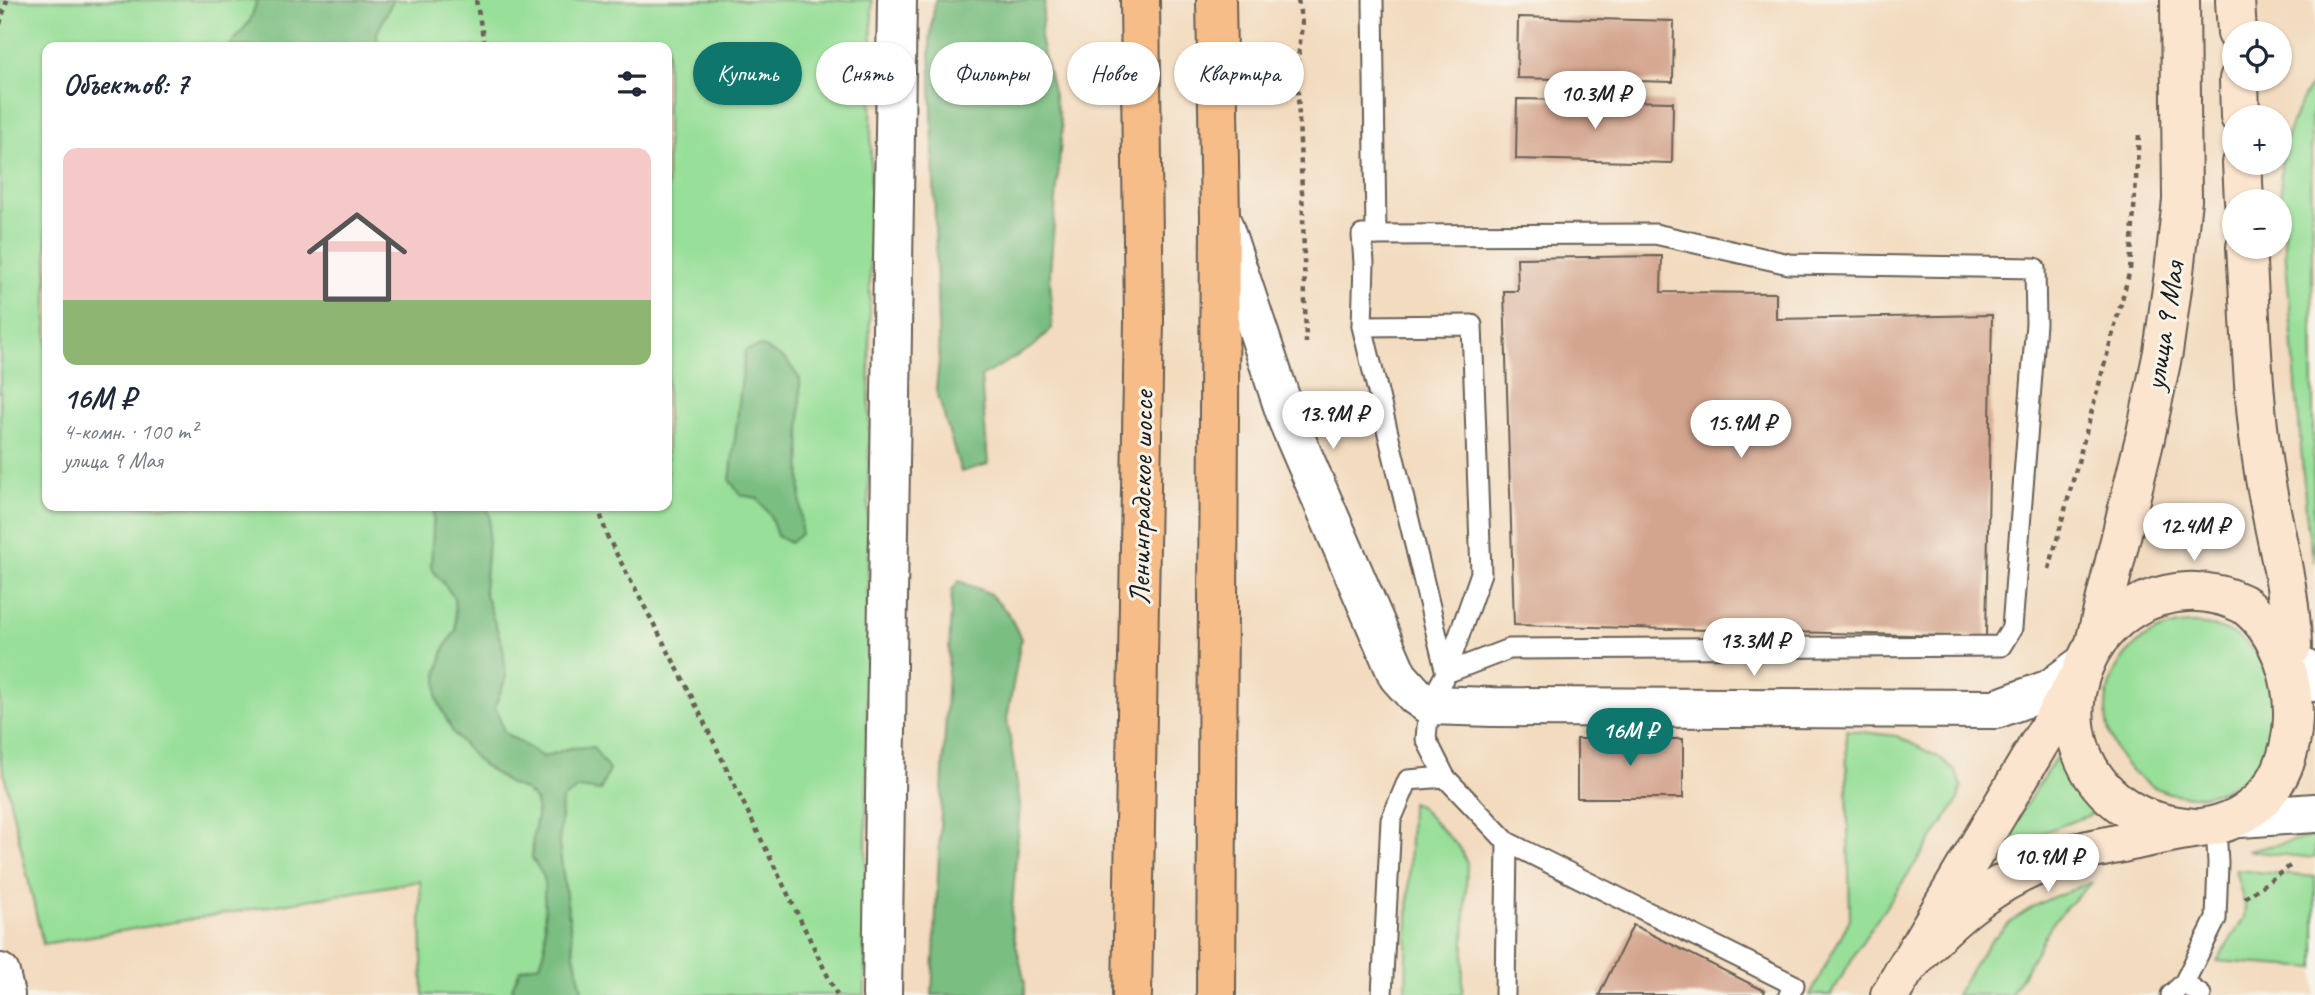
<!DOCTYPE html>
<html lang="ru">
<head>
<meta charset="utf-8">
<style>
	body { margin:0; font-family:Caveat,sans-serif; background:#f2f2f3; color:#1f2937; height:100vh; display:flex; flex-direction:column; font-size:26px; white-space:nowrap }
	* { box-sizing:border-box; margin:0 }
	p { font-size:23px; color:#747a83 }
	.icon { flex:none; width:38px; height:38px; fill:none; stroke:currentColor; stroke-width:2; stroke-linecap:round; stroke-linejoin:round }
	.map { position:relative; flex:1; overflow:hidden }
	.sheet { position:absolute; left:42px; top:42px; width:630px; height:469px; display:flex; flex-direction:column; background:#fff; border-radius:14px; box-shadow:0 2px 5px #0004 }
	.sheet>* { flex:none }
	.banner { position:absolute; left:693px; top:42px; width:665px; height:63px; display:flex; gap:14px }
	.fabs { position:absolute; left:2222px; top:21px; display:grid; gap:14px }
	.fabs a { display:grid; place-items:center; width:70px; height:70px; border-radius:50%; background:#fff; box-shadow:0 2px 5px #0004; font-size:35px }
	.price { position:absolute; translate:-50% -60px; padding:0 16px; border-radius:24px; background:#fff; color:#222; font-size:23px; line-height:46px; filter:drop-shadow(0 2px 4px #0008) }
	.price::after { content:''; position:absolute; left:50%; top:42px; width:21px; height:16px; margin-left:-10px; background:inherit; clip-path:polygon(0 0,100% 0,50% 100%) }
	.price.selected { background:#0f766e; color:#fff }
	ul { padding:0; list-style:none }
	li { display:grid; align-content:center; gap:14px; height:371px; padding:0 21px }
	li+li { border-top:2px solid #e0e1e3 }
	li span { display:grid; place-items:center; height:217px; border-radius:14px; color:#555 }
	li>.icon { margin-inline-start:auto }
	span .icon { width:126px; height:126px; fill:#fffc; stroke-width:1 }
	li b { font-size:30px }
	h2 { display:flex; justify-content:space-between; align-items:center; height:84px; padding:0 21px; font-size:30px }
	.tag { padding:0 24px; border-radius:32px; background:#fff; box-shadow:0 2px 5px #0004; font-size:24px; line-height:63px }
	.tag.selected { background:#0f766e; color:#fff }
	.map>svg:first-child { display:block }
</style>
</head>
<body>
<div class="map">
<svg width="2315" height="995" viewBox="0 0 2315 995">
	<rect width="100%" height="100%" fill="#f7f3e8"/>
	<filter id="ink" filterUnits="userSpaceOnUse"><feTurbulence type="fractalNoise" baseFrequency=".0143" numOctaves="2"/><feDisplacementMap in="SourceGraphic" scale="14" xChannelSelector="R" yChannelSelector="G"/><feConvolveMatrix kernelMatrix="1 2 1 2 8 2 1 2 1" color-interpolation-filters="sRGB"/></filter>
	<filter id="wash" filterUnits="userSpaceOnUse"><feTurbulence type="fractalNoise" baseFrequency=".00686" numOctaves="4" result="noise"/><feDisplacementMap in="SourceGraphic" scale="28" xChannelSelector="R" yChannelSelector="G"/><feGaussianBlur stdDeviation="1.57" result="paint"/><feColorMatrix in="noise" values="0 0 0 0 0 0 0 0 0 0 0 0 0 0 0 0 0 1.4 0 .05"/><feComposite in="paint" operator="in"/></filter>
	<g filter="url(#wash)">
		<rect width="100%" height="100%" fill="#f3dbbf"/>
		<g fill="#98df99" stroke="#5a7e5a" stroke-width="2" fill-rule="evenodd">
			<path d="M0,0H872L865,995H423L420,881L43,944L0,757ZM47,47H667V506H47Z"/>
			<path d="M2315,79V104L2311,119L2314,562L2307,523L2281,197C2281,184 2280,169 2282,157C2287,130 2300,101 2315,79Z"/>
			<circle cx="2192" cy="710" r="86"/>
			<polygon points="1846,730 1897,736 1942,759 1955,771 1962,786 1957,802 1862,942 1831,995 1810,995 1850,919"/>
			<path d="M2058,754C2067,776 2078,795 2093,814L1998,849Z"/>
			<polygon points="1411,803 1419,806 1460,848 1467,863 1462,995 1406,995"/>
			<polygon points="2315,836 2315,858 2247,851"/>
			<polygon points="2235,870 2315,877 2315,968 2217,961 2244,918 2245,906"/>
			<path d="M2093,882L2070,903L2052,924L2011,995H1956C1965,980 1974,963 1985,949C2012,912 2051,896 2093,882Z"/>
		</g>
		<g fill="#7abe81" stroke="#4b6d4e" stroke-width="2">
			<polygon points="257,0 393,0 377,33 378,47 229,47 250,21"/>
			<polygon points="935,0 1045,0 1040,38 1062,128 1050,271 1052,328 1034,346 981,377 988,464 961,472 936,389 939,361 930,41"/>
			<polygon points="761,346 786,360 800,379 801,534 790,543 777,536 770,515 757,498 741,495 730,481 745,351"/>
			<polygon points="434,506 487,506 490,517 484,591 503,647 506,678 495,706 504,732 543,757 570,748 593,747 609,770 600,791 579,788 562,799 559,845 574,954 583,995 515,995 512,988 520,969 540,964 545,949 544,877 532,858 533,836 537,817 536,801 525,790 508,783 479,762 453,733 437,699 437,675 445,647 456,630 454,597 431,568"/>
			<polygon points="959,581 989,593 1009,614 1021,639 1007,719 1020,804 1011,923 1025,983 1025,995 932,995 952,590"/>
		</g>
		<g id="blocks">
			<g fill="#d4a58e">
				<polygon points="1518,17 1674,21 1673,82 1517,78"/>
				<polygon points="1517,99 1673,102 1672,163 1516,159"/>
				<polygon points="1662,256 1661,292 1776,293 1776,319 1992,315 1986,637 1514,625 1504,291 1518,291 1517,258"/>
				<rect x="1577" y="739" width="106" height="59"/>
				<polygon points="1633,925 1765,991 1763,995 1599,995"/>
			</g>
		</g>
	</g>
	<g filter="url(#ink)">
		<use href="#blocks" fill-opacity="0" stroke="#675f55" stroke-width="2"/>
		<g fill="none" stroke-linecap="round" stroke-linejoin="round">
			<defs>
				<g id="service">
					<polyline points="1373,0 1376,235"/>
					<polyline points="1362,326 1364,263 1362,235 1655,234 1789,264 2035,268 2036,323 2012,628 2001,646 1509,649 1446,673"/>
					<polyline points="1446,673 1362,326 1472,325 1481,573 1446,673 1429,705 1426,739 1445,777 1507,842 1505,995"/>
					<polyline points="1507,842 1794,985 1789,995"/>
					<polyline points="2184,983 2201,995"/>
					<polyline points="1382,995 1391,820 1408,780 1445,777"/>
					<polyline points="2171,995 2184,983 2216,919 2218,863 2216,826"/>
				</g>
				<g id="minor">
					<polyline points="1223,225 1288,421 1398,676 1416,696 1429,705 1492,707 1996,709 2050,689 2085,663"/>
					<polyline points="2303,668 2315,682"/>
					<polyline points="2240,818 2315,813"/>
					<polyline points="0,973 5,995"/>
					<polyline points="882,995 897,0"/>
				</g>
				<g id="secondary">
					<polyline points="2235,0 2237,33"/>
					<polyline points="2239,79 2240,117"/>
					<polyline points="2242,163 2244,201"/>
					<path d="M2246,247C2251,321 2252,398 2264,472C2273,531 2291,587 2292,647"/>
					<polyline points="2095,643 2145,438 2163,352 2173,281 2182,200 2180,0"/>
					<path d="M1904,971C1949,916 2003,872 2074,853C2091,849 2109,846 2127,842C2151,837 2176,831 2201,828C2315,813 2315,659 2245,605C2227,596 2207,591 2187,592C2075,598 2031,747 2128,809C2148,822 2171,826 2194,828"/>
					<polyline points="1890,995 2075,683"/>
				</g>
				<g id="trunk">
					<polyline points="1132,995 1144,321 1140,0"/>
					<polyline points="1216,995 1220,217 1216,0"/>
				</g>
			</defs>
			<use href="#service" stroke="#675f55" stroke-width="23"/>
			<use href="#minor" stroke="#675f55" stroke-width="42"/>
			<use href="#secondary" stroke="#675f55" stroke-width="42"/>
			<use href="#trunk" stroke="#675f55" stroke-width="42"/>
			<g stroke="#675f55" stroke-width="4.5" stroke-dasharray="5 5" stroke-linecap="butt">
				<polyline points="476,0 485,47"/>
				<polyline points="1298,0 1302,24 1297,69 1303,216 1306,343"/>
				<polyline points="0,24 7,0"/>
				<polyline points="598,506 607,536 685,683 837,995"/>
				<polyline points="2049,569 2130,270 2139,134"/>
				<polyline points="2245,898 2293,864"/>
			</g>
			<use href="#service" stroke="#fff" stroke-width="19"/>
			<use href="#minor" stroke="#fff" stroke-width="38"/>
			<use href="#secondary" stroke="#fce5cf" stroke-width="38"/>
			<use href="#trunk" stroke="#f7bd88" stroke-width="38"/>
		</g>
	</g>
	<g text-anchor="middle" stroke-width="6" stroke-linejoin="round" paint-order="stroke">
		<g font-size="30" fill="#1c1c1c" stroke="#f7f3e8">
			<text transform="translate(2164 326) rotate(-81)" y="10">улица 9 Мая</text>
			<text transform="translate(1141 498) rotate(-89)" y="10">Ленинградское шоссе</text>
		</g>
	</g>
</svg>
<div class="fabs">
<a><svg class="icon" aria-label="locate" viewBox="0 0 24 24"><circle cx="12" cy="12" r="6"/><path d="M12 2v4M12 18v4M2 12h4M18 12h4"/></svg></a>
<a>+</a>
<a>−</a>
</div>
<b class="price" style="left:1595px;top:131px">10.3M ₽</b>
<b class="price" style="left:1333px;top:451px">13.9M ₽</b>
<b class="price" style="left:1741px;top:460px">15.9M ₽</b>
<b class="price" style="left:2194px;top:563px">12.4M ₽</b>
<b class="price" style="left:1754px;top:678px">13.3M ₽</b>
<b class="price selected" style="left:1630px;top:768px">16M ₽</b>
<b class="price" style="left:2048px;top:894px">10.9M ₽</b>
<div class="banner">
<a class="tag selected">Купить</a>
<a class="tag">Снять</a>
<a class="tag">Фильтры</a>
<a class="tag">Новое</a>
<a class="tag">Квартира</a>
</div>
<section class="sheet">
<h2>Объектов: 7<svg class="icon" aria-label="filters" viewBox="0 0 24 24"><path d="M4 7h16M4 17h16"/><circle cx="9" cy="7" r="2"/><circle cx="15" cy="17" r="2"/></svg></h2>
<ul>
<li><span style="background:linear-gradient(#f6c9c9 70%,#8fb573 0)"><svg class="icon" aria-label="home" viewBox="0 0 24 24"><path d="M3 11l9-7 9 7M6 9v11h12V9"/></svg></span><div><b>16M ₽</b><p>4-комн. · 100 m²</p><p>улица 9 Мая</p></div></li>
</ul>
</section>
</div>
</body>
</html>
